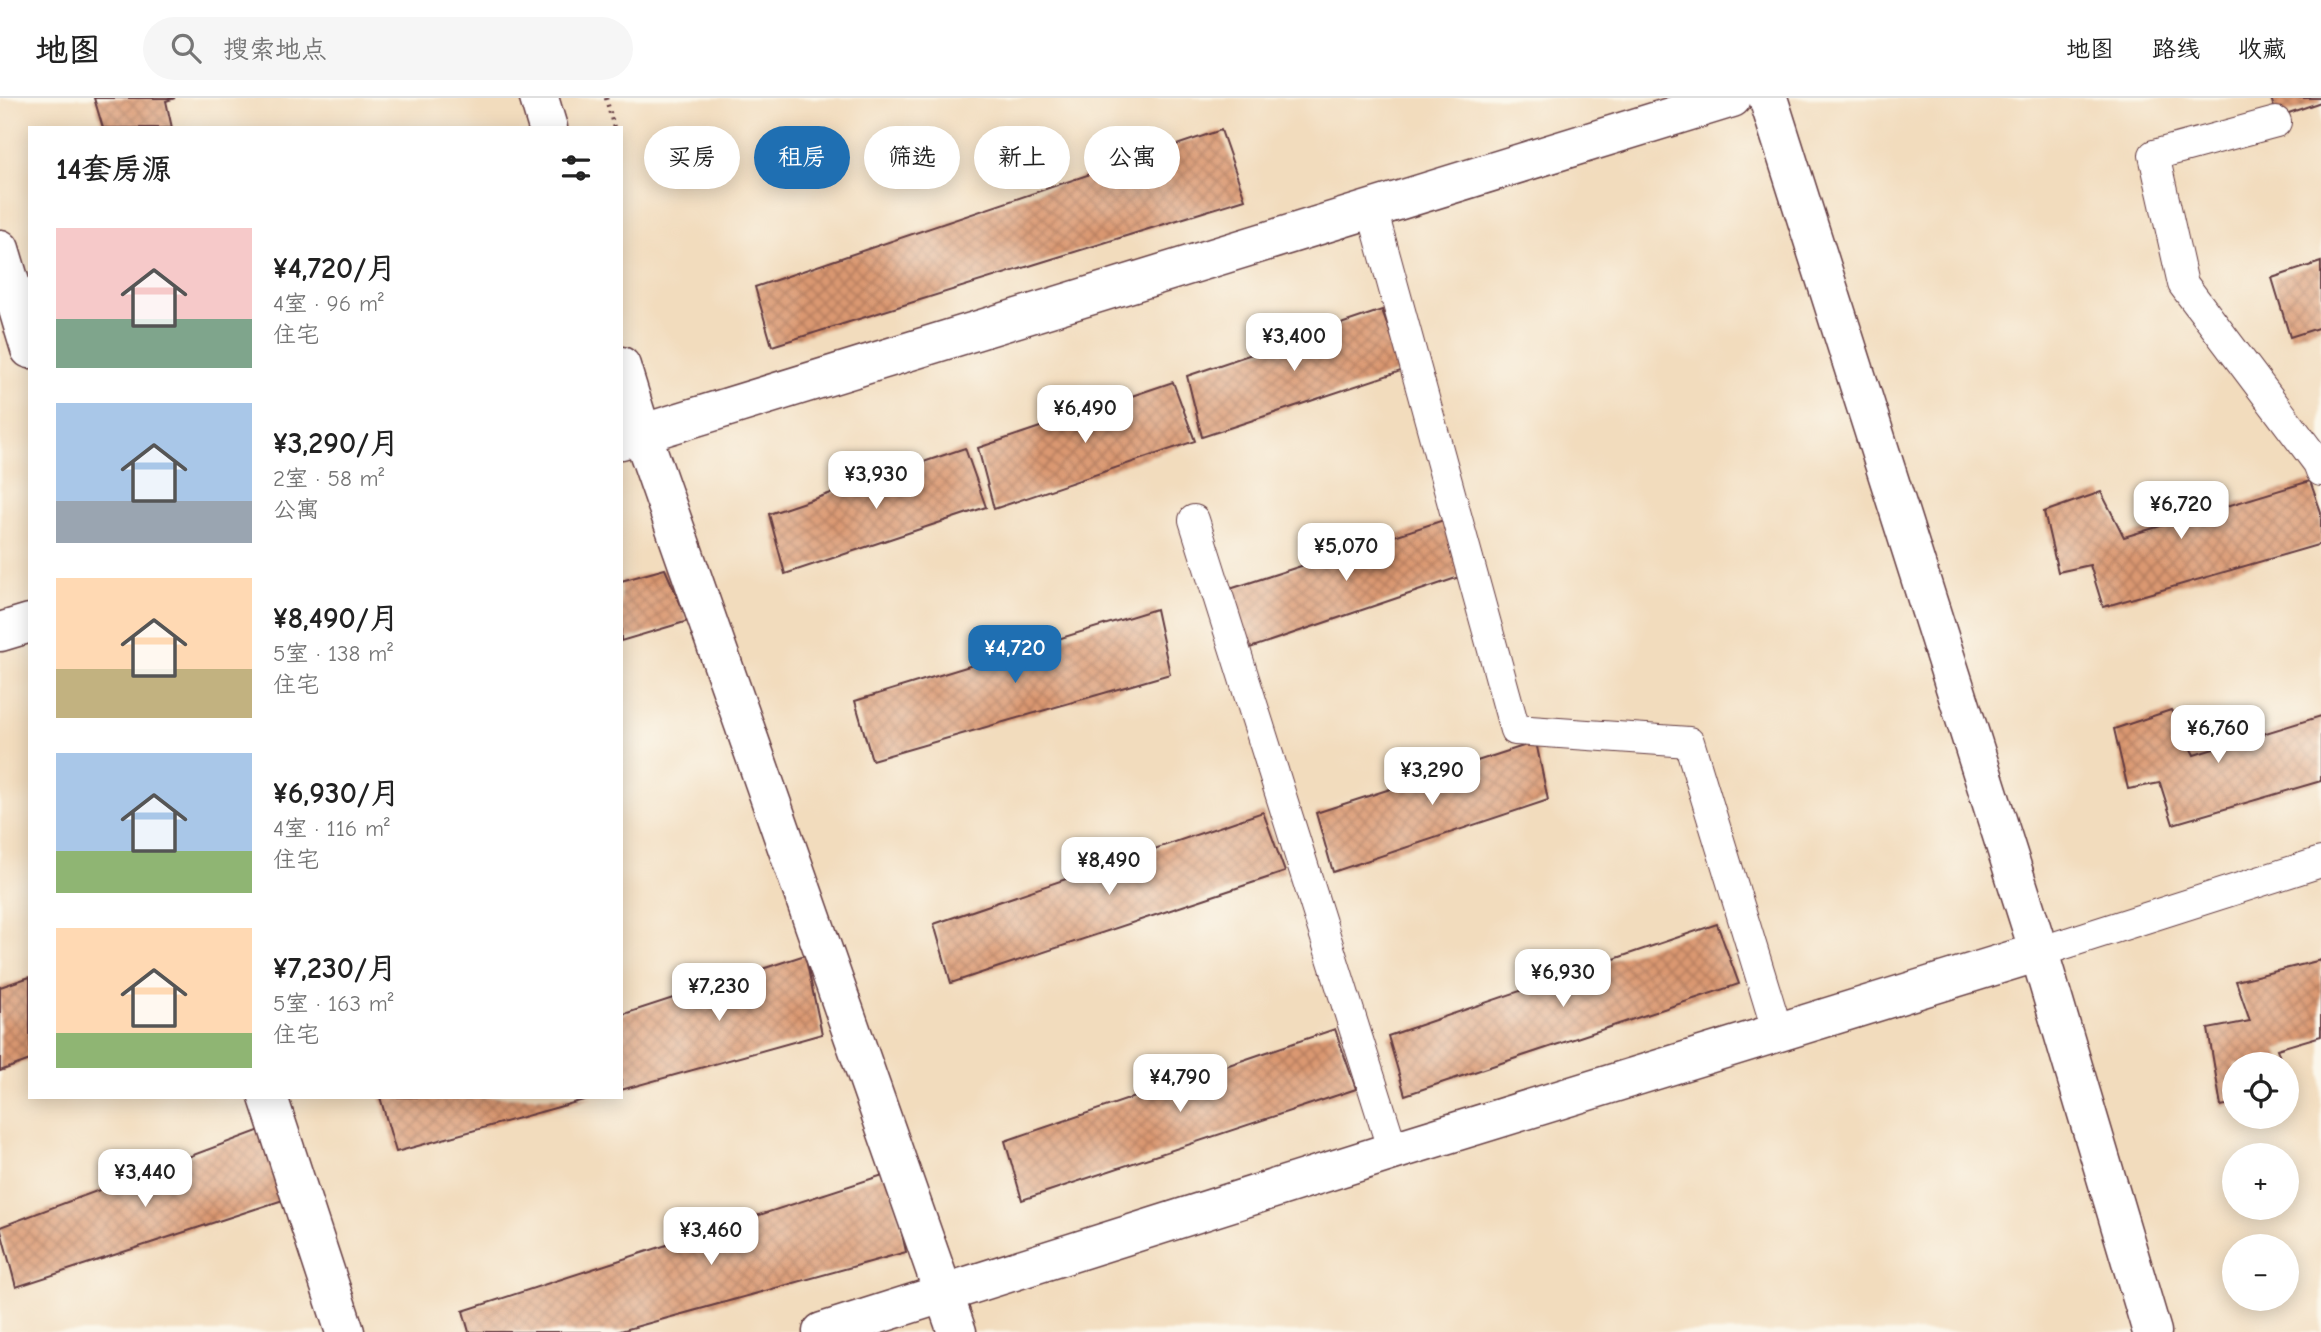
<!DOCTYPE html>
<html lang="zh">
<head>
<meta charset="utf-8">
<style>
	body { margin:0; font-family:"Comic Neue","LXGW WenKai TC",sans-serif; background:#f6f6f6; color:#222; height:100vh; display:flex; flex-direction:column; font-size:26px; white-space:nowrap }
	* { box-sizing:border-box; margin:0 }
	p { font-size:23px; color:#767676 }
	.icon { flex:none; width:38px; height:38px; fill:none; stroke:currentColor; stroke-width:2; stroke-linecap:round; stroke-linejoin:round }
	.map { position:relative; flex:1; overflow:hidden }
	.details { position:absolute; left:28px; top:28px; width:595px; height:973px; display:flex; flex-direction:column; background:#fff; border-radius:0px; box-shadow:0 4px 18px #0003 }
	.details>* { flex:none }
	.hud { position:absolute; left:644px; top:28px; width:665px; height:63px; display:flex; gap:14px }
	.fabs { position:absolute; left:2222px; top:954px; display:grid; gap:14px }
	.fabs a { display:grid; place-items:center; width:77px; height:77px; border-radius:50%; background:#fff; box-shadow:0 4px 18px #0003; font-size:35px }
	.price { position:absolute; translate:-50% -60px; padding:0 16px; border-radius:14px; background:#fff; color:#222; font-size:23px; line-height:46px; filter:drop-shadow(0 2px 4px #0008) }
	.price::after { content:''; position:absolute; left:50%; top:42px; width:21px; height:16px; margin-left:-10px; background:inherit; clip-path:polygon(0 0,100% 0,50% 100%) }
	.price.selected { background:#1f6fb2; color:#fff }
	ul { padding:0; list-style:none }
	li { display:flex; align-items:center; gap:21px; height:175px; padding:0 28px }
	li span { display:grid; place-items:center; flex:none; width:196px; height:140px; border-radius:0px; color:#555 }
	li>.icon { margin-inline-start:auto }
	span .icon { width:84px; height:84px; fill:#fffc; stroke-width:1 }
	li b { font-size:30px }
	h2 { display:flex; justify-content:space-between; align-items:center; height:84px; padding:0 28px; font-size:30px }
	.pill { padding:0 24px; border-radius:32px; background:#fff; box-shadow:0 4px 18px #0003; font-size:24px; line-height:63px }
	.pill.selected { background:#1f6fb2; color:#fff }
	header { display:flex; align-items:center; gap:42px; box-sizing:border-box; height:98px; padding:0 35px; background:#fff; border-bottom:2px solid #e0e0e0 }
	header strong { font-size:33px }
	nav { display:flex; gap:38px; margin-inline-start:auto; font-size:24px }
	.search { width:490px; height:63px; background:#f6f6f6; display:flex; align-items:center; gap:18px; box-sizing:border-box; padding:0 24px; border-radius:38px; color:#767676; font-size:26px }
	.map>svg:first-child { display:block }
</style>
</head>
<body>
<header>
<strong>地图</strong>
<div class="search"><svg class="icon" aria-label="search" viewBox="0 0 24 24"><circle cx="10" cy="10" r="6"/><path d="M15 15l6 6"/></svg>搜索地点</div>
<nav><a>地图</a><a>路线</a><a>收藏</a></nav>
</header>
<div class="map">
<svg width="2321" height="1234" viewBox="0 0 2321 1234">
	<defs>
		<pattern id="building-cross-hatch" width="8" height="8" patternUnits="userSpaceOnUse" patternTransform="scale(1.75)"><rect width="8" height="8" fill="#da9871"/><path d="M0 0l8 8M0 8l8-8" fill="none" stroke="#b37b5d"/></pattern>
	</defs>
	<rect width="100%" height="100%" fill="#fbf7ec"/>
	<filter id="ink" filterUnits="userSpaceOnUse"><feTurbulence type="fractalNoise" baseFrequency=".0143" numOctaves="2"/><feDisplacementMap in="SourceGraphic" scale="14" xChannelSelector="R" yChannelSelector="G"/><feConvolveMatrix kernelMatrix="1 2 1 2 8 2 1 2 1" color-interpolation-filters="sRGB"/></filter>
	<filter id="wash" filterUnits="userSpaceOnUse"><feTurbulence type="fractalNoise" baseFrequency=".00686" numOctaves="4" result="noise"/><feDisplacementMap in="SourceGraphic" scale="28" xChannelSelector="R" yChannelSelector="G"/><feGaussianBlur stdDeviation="1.57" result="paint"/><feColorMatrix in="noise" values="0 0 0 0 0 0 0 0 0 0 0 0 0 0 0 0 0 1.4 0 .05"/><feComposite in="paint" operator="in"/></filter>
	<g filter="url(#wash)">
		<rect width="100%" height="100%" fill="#f2dcbd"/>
		<g id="blocks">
			<g fill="url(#building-cross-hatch)">
				<polygon points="94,0 175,0 166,3 172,30 103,30"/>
				<polygon points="2271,0 2321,0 2321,4 2277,19"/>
				<polygon points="1221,32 1245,101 772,248 755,189"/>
				<polygon points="2321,164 2321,229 2290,239 2272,180"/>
				<polygon points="1382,212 1404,272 1202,339 1187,278"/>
				<polygon points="1173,284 1195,343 994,411 978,350"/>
				<polygon points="965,350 986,409 785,476 769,416"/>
				<polygon points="2310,383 2321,414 2321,446 2103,509 2090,467 2058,474 2044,414 2101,394 2124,439"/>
				<polygon points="1450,420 1462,478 1247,551 1230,491"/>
				<polygon points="665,471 688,523 621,543 621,483"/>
				<polygon points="1156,511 1170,576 872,662 855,603"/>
				<polygon points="2171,612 2194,657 2321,618 2321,683 2173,726 2160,685 2128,691 2114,631"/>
				<polygon points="1536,644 1548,702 1333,774 1316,715"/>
				<polygon points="1263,714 1285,774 951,885 934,826"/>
				<polygon points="1717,826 1739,886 1405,997 1388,938"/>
				<polygon points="805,857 822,936 621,992 621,917"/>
				<polygon points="2321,862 2321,938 2277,951 2282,966 2235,966 2235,1005 2221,1008 2208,931 2250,923 2236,883"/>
				<polygon points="30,879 30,962 0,973 0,889"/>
				<polygon points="1335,931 1356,991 1022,1102 1005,1043"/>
				<polygon points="380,999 591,999 591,1000 396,1054"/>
				<polygon points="263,1031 286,1101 16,1189 0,1129"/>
				<polygon points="889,1075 906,1154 617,1234 469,1234 463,1213"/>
			</g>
		</g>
	</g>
	<g filter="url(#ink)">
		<use href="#blocks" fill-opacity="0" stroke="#633b41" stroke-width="2"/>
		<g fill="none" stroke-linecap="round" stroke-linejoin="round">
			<defs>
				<g id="minor">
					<polyline points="2276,24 2154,57 2183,186 2318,365 2321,373"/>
					<polyline points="1372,111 1515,632 1689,644 1778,935"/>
					<polyline points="1194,422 1393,1053"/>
					<polyline points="2039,854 2321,764"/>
				</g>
				<g id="tertiary">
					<polyline points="539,0 548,30"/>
					<polyline points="0,151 30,251"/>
					<polyline points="621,268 642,336 957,1234"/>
					<polyline points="621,342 1732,0"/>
					<polyline points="0,534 30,525"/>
					<polyline points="268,999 345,1234"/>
				</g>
				<g id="secondary">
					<polyline points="1768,0 2039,854 2152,1234"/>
					<polyline points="822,1234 1393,1053 2039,854"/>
				</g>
			</defs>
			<use href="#minor" stroke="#633b41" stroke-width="32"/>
			<use href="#tertiary" stroke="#633b41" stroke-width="41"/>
			<use href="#secondary" stroke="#633b41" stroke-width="41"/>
			<polyline stroke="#633b41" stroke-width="4.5" stroke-dasharray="2 5" stroke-linecap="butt" points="606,0 614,30"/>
			<use href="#minor" stroke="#fff" stroke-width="30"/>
			<use href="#tertiary" stroke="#fff" stroke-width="38"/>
			<use href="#secondary" stroke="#fff" stroke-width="38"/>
		</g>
	</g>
</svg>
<div class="fabs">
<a><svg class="icon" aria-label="locate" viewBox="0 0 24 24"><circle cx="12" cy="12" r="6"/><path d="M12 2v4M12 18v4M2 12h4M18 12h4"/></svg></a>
<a>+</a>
<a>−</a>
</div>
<b class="price" style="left:1294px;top:275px">¥3,400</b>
<b class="price" style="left:1085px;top:347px">¥6,490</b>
<b class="price" style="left:876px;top:413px">¥3,930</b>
<b class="price" style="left:2181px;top:443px">¥6,720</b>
<b class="price" style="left:1346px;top:485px">¥5,070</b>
<b class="price selected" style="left:1015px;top:587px">¥4,720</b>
<b class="price" style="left:2218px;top:667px">¥6,760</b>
<b class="price" style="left:1432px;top:709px">¥3,290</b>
<b class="price" style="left:1109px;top:799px">¥8,490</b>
<b class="price" style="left:1563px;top:911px">¥6,930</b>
<b class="price" style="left:719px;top:925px">¥7,230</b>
<b class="price" style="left:1180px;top:1016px">¥4,790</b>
<b class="price" style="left:145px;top:1111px">¥3,440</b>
<b class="price" style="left:711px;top:1169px">¥3,460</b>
<div class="hud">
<a class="pill">买房</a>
<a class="pill selected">租房</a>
<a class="pill">筛选</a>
<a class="pill">新上</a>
<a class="pill">公寓</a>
</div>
<section class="details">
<h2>14套房源<svg class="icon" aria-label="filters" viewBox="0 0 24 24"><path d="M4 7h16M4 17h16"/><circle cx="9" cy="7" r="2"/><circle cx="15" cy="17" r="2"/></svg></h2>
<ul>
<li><span style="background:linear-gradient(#f6c9c9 65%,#7fa58c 0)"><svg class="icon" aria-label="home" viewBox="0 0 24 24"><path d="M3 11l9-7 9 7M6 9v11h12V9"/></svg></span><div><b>¥4,720/月</b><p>4室 · 96 m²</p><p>住宅</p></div></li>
<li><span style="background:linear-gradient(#a9c7e8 70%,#9aa5b1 0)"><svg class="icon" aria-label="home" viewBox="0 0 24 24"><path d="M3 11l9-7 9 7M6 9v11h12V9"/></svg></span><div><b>¥3,290/月</b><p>2室 · 58 m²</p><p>公寓</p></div></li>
<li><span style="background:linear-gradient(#ffd9b3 65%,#c2b280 0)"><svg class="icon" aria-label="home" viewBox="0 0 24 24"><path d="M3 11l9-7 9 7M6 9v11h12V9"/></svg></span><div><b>¥8,490/月</b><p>5室 · 138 m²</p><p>住宅</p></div></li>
<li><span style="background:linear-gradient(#a9c7e8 70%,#8fb573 0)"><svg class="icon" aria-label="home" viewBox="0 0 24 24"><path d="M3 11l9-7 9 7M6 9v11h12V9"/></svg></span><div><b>¥6,930/月</b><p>4室 · 116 m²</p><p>住宅</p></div></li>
<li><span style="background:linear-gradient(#ffd9b3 75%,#8fb573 0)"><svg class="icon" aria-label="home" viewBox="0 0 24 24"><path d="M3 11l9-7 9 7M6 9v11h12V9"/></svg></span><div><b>¥7,230/月</b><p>5室 · 163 m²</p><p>住宅</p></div></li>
</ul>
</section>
</div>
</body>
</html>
